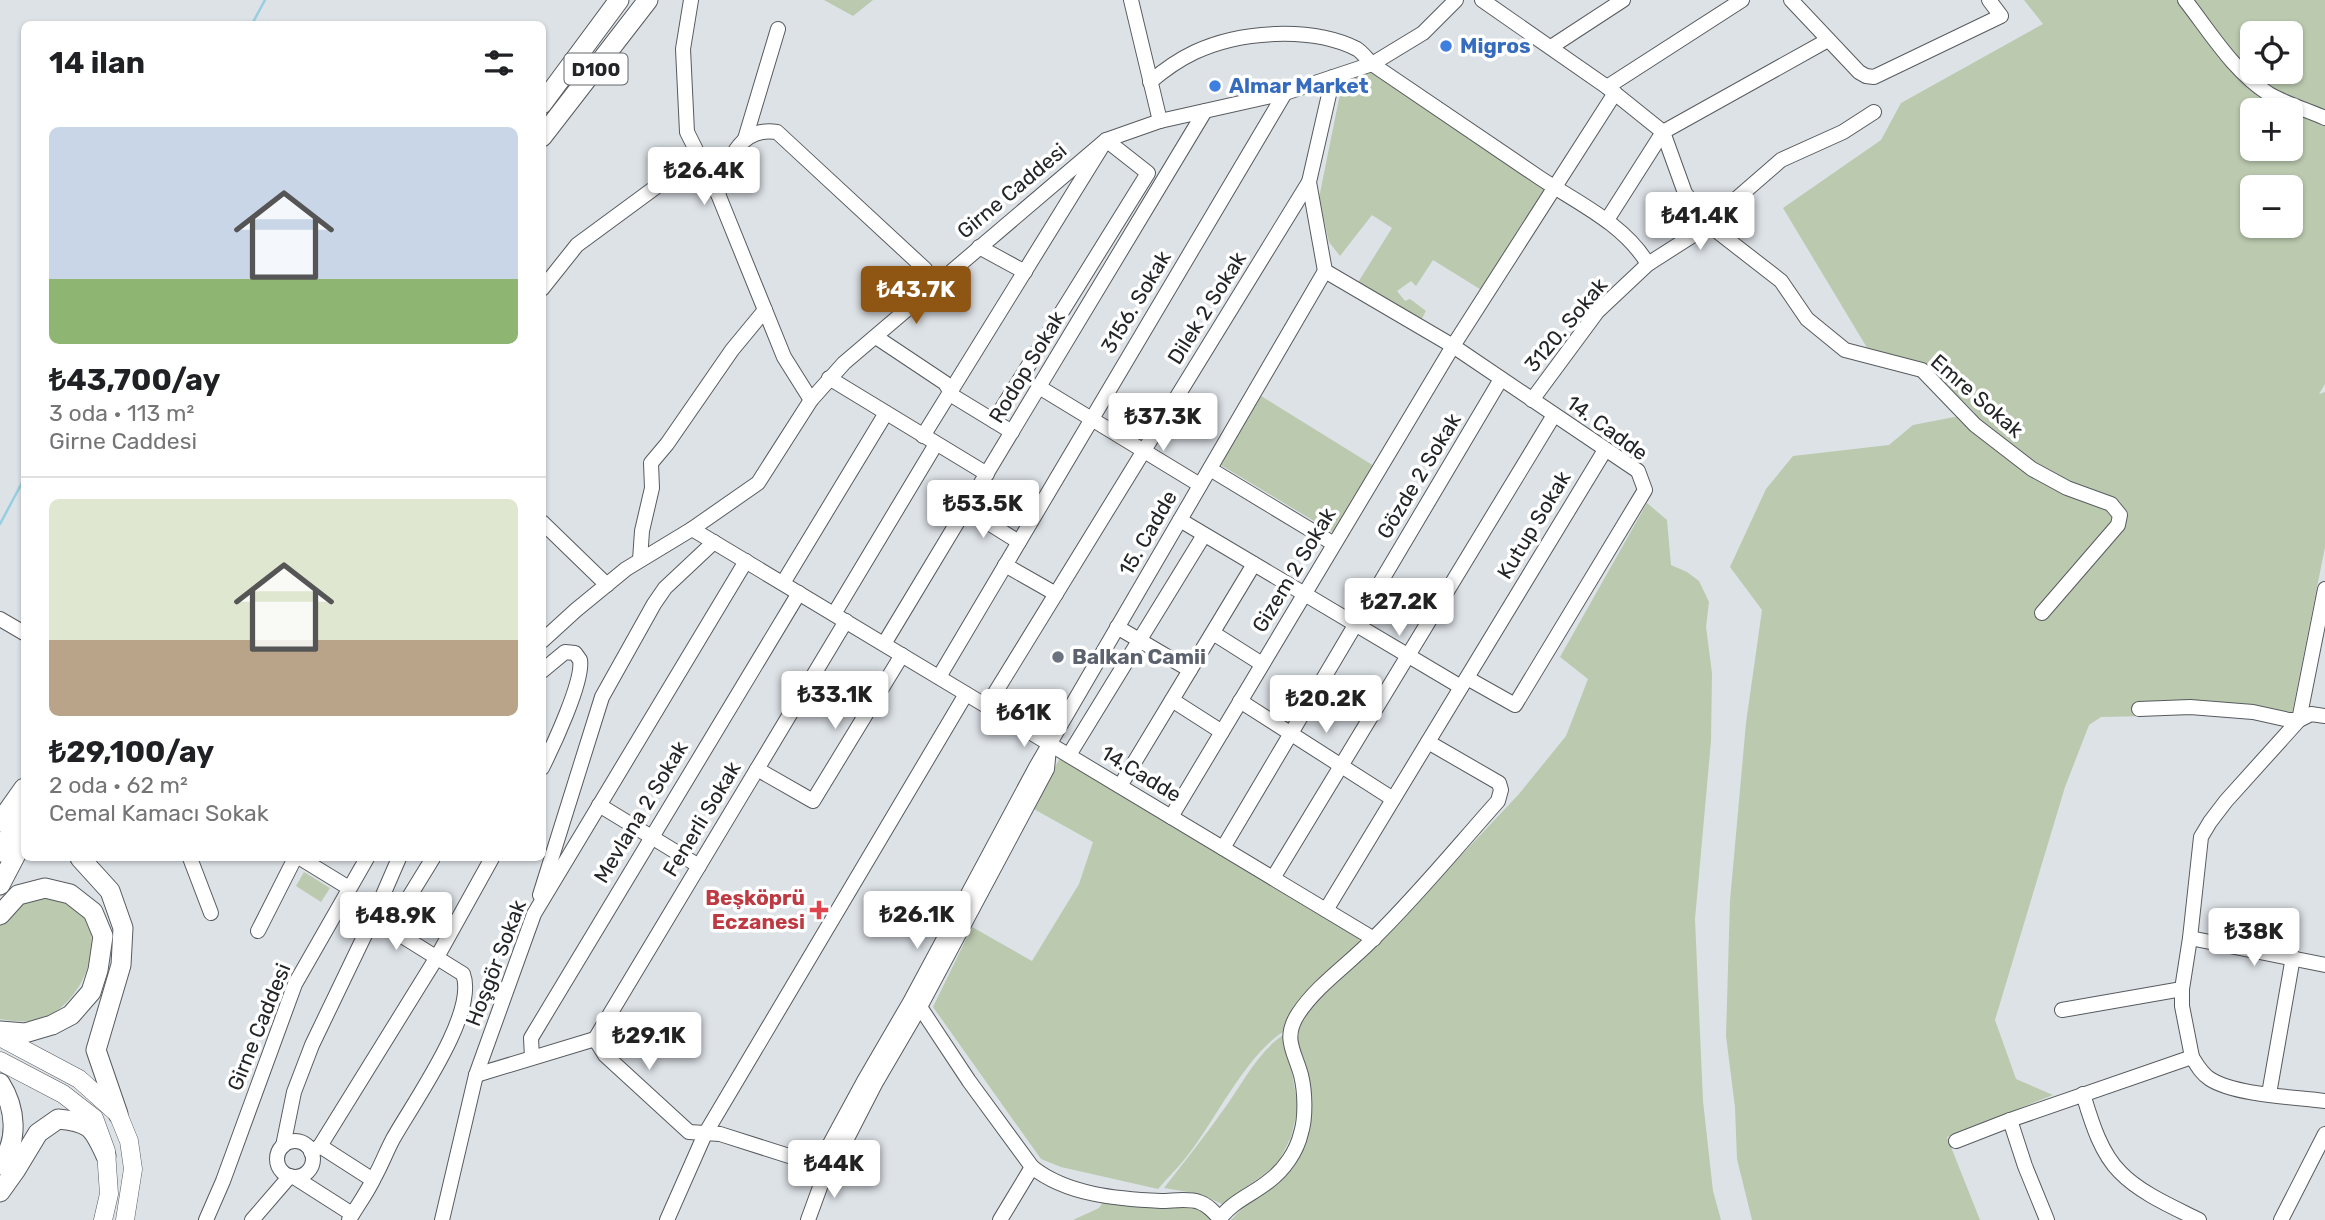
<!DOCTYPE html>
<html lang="tr">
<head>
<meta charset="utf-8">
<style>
	body { margin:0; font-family:Rubik,sans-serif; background:#f6f6f6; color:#202124; height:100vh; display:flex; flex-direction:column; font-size:26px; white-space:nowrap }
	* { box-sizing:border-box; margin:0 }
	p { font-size:23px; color:#757577 }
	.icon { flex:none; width:38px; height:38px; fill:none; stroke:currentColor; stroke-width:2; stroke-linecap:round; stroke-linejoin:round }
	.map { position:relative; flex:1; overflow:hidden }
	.details { position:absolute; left:21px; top:21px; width:525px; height:840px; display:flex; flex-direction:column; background:#fff; border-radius:10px; box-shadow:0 2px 5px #0004 }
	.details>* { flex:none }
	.tools { position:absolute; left:2240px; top:21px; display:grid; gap:14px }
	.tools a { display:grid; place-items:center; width:63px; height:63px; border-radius:10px; background:#fff; box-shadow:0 2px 5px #0004; font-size:35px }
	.price { position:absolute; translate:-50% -60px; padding:0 16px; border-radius:7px; background:#fff; color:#222; font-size:23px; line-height:46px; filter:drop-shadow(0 2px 4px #0008) }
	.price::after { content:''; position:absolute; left:50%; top:42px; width:21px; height:16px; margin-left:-10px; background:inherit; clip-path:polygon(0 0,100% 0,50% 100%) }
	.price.selected { background:#8f5512; color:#fff }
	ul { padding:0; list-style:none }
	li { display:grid; align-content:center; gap:14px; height:371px; padding:0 28px }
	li+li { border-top:2px solid #e0e0e0 }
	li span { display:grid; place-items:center; height:217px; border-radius:10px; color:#555 }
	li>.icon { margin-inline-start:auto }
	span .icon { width:126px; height:126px; fill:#fffc; stroke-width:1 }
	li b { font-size:30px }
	h2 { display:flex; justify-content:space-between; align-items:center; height:84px; padding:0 28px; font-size:30px }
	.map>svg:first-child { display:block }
</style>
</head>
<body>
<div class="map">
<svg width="2325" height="1220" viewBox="0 0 2325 1220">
	<rect width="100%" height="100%" fill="#dde2e7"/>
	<g fill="#bbc9af" fill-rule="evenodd">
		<polygon points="824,0 873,0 853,16"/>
		<path d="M2024,0H2325V384L2319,394L2325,392V547L2292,713L2101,717L2089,725L2065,787L1995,1020L2016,1079L2053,1095L1947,1137L1980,1220H1752L1737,1159L1735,1107L1726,1036L1730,901L1746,723L1762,610L1730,567L1766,489L1793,456L1889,445L1913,425L1975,413L1929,367L1869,351L1783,208L1881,140L1901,103L2043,24ZM2252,33H2291V72H2252ZM2252,110H2291V149H2252ZM2252,187H2291V226H2252Z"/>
		<polygon points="1370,70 1544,186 1545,192 1483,291 1433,260 1416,286 1411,281 1397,291 1405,301 1410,299 1426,311 1420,322 1357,284 1392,228 1372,215 1340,256 1329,242 1319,198 1342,84"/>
		<polygon points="1261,396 1374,466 1334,533 1219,464"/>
		<polygon points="1647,503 1667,520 1671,565 1687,572 1699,581 1709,602 1706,627 1712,673 1711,741 1695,919 1703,1101 1713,1191 1721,1220 1231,1220 1264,1186 1302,1132 1293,1032 1310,1007 1420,899 1519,794 1566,736 1588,679 1560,657"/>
		<path d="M1060,758L1359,937L1360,945L1285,1031C1247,1052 1213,1125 1184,1160C1176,1170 1166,1179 1158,1189L1061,1167L1041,1159L933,1007L972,927L1032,961L1079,884L1093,842L1032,808Z"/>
		<polygon points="304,872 330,888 321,902 296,886"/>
		<path d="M25,892L76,900C80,907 86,915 89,924C101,960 74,1010 38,1020C27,1023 11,1021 0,1019V921Z"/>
		<path d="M1283,1035L1286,1037L1298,1108L1291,1137L1277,1165L1222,1204L1200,1194L1164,1188C1185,1161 1205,1136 1224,1109C1242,1084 1258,1052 1283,1035Z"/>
		<polygon points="1109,1193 1195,1200 1214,1220 1073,1220 1099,1208"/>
	</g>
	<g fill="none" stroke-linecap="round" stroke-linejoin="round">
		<g stroke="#98cfe0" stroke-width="2.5">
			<polyline points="252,24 265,0"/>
			<polyline points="0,524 24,479"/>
		</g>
		<defs>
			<g id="minor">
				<polyline points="691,0 683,49 687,132 718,194 784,357 811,400"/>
				<polyline points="1131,0 1160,121"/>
				<polyline points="1482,0 1607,87 1663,132 1685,193 1709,225 1781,281 1807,319 1845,350 1922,370 1975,425 2032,469 2067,488 2111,504 2120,515 2118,525 2042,613"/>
				<polyline points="1791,0 1859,72 1866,76 1874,77 2001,16 1989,0"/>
				<path d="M2185,0C2210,32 2234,72 2269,94C2286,104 2307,110 2325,118"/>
				<polyline points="1551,47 1623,0"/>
				<path d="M1150,82C1164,70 1178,60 1195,52C1240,31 1311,26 1357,49C1362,52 1367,59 1372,64C1428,102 1484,140 1540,178C1578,203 1624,224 1648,264"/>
				<polyline points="1607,87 1742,0"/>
				<polyline points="745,139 778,29"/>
				<path d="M718,194C727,164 738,126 777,132L925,269L935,285"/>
				<polyline points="1607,220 1663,132 1828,40"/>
				<polyline points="979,247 1025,272"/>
				<polyline points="1325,271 1453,346 1638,471 1645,490 1515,705 1467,678"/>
				<polyline points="1325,271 1309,182 1333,77"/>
				<polyline points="542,289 577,245 698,156"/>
				<polyline points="876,337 945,383 953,396 1012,432"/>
				<polyline points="829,378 987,474"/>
				<polyline points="1039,387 1200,485"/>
				<polyline points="1532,400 1597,312 1648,264 1709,225 1720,213 1781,160 1843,132 1874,112"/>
				<polyline points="923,436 1106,140 1148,173 994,421"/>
				<polyline points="1210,469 1334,544"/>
				<polyline points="966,509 1019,542"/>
				<polyline points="1180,520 1461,687"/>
				<polyline points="542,522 607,585"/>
				<polyline points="692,529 1374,939"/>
				<polyline points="640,560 642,531 652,488 651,463 667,444 732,350 765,310"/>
				<polyline points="1005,565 1056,594"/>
				<polyline points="783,583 886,413"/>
				<polyline points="834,614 936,444"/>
				<polyline points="0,619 24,633"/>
				<polyline points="1117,627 1190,670"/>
				<polyline points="1213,633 1262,664"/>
				<polyline points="542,641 576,610 626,569 692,529 758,483 811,400 844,363 1106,140 1160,121 1285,93 1372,64 1423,33 1456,0"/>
				<polyline points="884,644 1205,111"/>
				<path d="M542,671L565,652L575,653L580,660C584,680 553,746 542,768"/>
				<polyline points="939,677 1285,93"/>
				<polyline points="1172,700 1222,732"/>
				<polyline points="1240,701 1393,799"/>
				<polyline points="987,706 1309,182"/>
				<polyline points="2139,709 2190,707 2253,712 2289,720 2299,720 2311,714 2325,716"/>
				<polyline points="1069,755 1204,535"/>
				<polyline points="757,769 813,801 902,655"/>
				<polyline points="1120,786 1254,564"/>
				<polyline points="599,805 699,866"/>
				<polyline points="1171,817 1453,346 1615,93"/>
				<polyline points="1223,848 1501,379"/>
				<polyline points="190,858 211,913"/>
				<polyline points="300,858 349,888"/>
				<polyline points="1273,878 1554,415"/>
				<polyline points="540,895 602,697 654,604 665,588 714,542"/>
				<polyline points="1326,910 1605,450"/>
				<polyline points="390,928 433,858"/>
				<polyline points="258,931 295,858"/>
				<polyline points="2190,938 2325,965"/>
				<polyline points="915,1004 920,1007 969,1081 1032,1167 1000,1220"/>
				<polyline points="2062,1010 2182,989"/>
				<polyline points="595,1039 846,621"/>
				<polyline points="532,1057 531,1038 799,593"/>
				<polyline points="2192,1057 2182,1006 2182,989 2190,938 2201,837 2210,822 2226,801 2299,720 2325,589"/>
				<polyline points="476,1075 595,1039 605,1055 689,1132 720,1134 827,1168"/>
				<path d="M2083,1094C2091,1120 2100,1152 2120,1172C2140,1193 2173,1207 2199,1220"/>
				<polyline points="2269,1094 2293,957"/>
				<polyline points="2010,1120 2025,1166 2047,1220"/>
				<path d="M1956,1141L2010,1120L2192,1057C2197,1065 2201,1073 2210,1079C2235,1095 2294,1097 2325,1101"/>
				<circle cx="295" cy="1159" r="18"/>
				<polyline points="283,1146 294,1092 312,1045 373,918 399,858"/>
				<polyline points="320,1146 373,1180"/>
				<polyline points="311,1152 320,1146 437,957 492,858"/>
				<path d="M1032,1167C1067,1195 1118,1199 1161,1201C1173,1201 1188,1198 1199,1202C1208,1205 1214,1212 1220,1219"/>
				<polyline points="827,1168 826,1151 864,1081 910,1002 1036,767 1325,271"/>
				<polyline points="294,1177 352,1214"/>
				<polyline points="206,1220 223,1181 295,984 367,858"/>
				<polyline points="252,1220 290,1176"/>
				<path d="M349,1220C357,1206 367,1193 374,1178C381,1166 386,1152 393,1139C413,1103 478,1013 463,974L373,918"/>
				<polyline points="442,1220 476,1075 534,914 746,561"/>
				<polyline points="667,1220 705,1134 966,694"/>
				<polyline points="808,1220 827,1168 838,1156 875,1084 920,1007 1047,769 1049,748"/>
				<path d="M1219,1220C1232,1201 1252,1195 1269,1181C1284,1170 1297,1151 1301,1133C1306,1117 1305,1091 1301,1075C1295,1052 1282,1039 1298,1014C1317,985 1349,964 1373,939C1417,896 1457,847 1498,801L1501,790L1499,783L1428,742"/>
				<polyline points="2281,1220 2325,1134"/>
			</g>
			<g id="major">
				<polyline points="0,1037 79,1079 118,1114 129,1141 133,1169 125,1220"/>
				<polyline points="0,1061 63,1094 94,1118 106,1151 109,1194 103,1220"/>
			</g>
			<g id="highway">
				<polyline points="542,104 619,0"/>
				<polyline points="542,137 648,0"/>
				<polyline points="0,822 24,788"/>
				<polyline points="0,852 24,809"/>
				<polyline points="80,858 110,891 123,928 121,965 96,1050 118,1114"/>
				<polyline points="0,885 24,839"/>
				<polyline points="0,915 18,895 45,888 70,894 93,912 103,936 98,970 91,992 71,1015 52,1025 25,1033 0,1031"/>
				<path d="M0,1083C16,1108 19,1141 0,1165"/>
				<path d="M0,1192L15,1171L38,1133L58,1119C91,1122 93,1128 106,1156"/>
			</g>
		</defs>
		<use href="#minor" stroke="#575b5f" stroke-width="16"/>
		<use href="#major" stroke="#575b5f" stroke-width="19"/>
		<use href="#highway" stroke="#575b5f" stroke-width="21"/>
		<use href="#minor" stroke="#fff" stroke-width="14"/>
		<use href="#major" stroke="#fff" stroke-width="18"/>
		<use href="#highway" stroke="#fff" stroke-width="19"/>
	</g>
	<g fill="#3f7fe0" stroke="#fff" stroke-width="2.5">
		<circle cx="1446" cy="46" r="7"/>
		<circle cx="1215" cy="86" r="7"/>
	</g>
	<circle fill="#6b7280" stroke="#fff" stroke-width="2.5" cx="1058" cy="657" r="7"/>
	<path fill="#e0444e" stroke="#fff" stroke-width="2.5" d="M815.5 899.5h7v7h7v7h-7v7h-7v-7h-7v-7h7z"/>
	<g text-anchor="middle" stroke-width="7" stroke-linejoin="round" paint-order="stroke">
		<rect fill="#fff" stroke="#656668" stroke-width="2" x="564.5" y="53.5" width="63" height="31" rx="5"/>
		<g font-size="19" font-weight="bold" fill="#232527">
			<text x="596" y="76">D100</text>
		</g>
		<g font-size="21" font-weight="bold" fill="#366cbe" stroke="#fff" text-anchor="start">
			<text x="1460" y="53">Migros</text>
			<text x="1229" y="93">Almar Market</text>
		</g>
		<g font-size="21" fill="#232527" stroke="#fff">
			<text transform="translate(1012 191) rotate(-40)" y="7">Girne Caddesi</text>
			<text transform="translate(1136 302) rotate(-59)" y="7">3156. Sokak</text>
			<text transform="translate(1207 308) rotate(-58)" y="7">Dilek 2 Sokak</text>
			<text transform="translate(1566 325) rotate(-50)" y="7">3120. Sokak</text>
			<text transform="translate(1027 367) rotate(-59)" y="7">Rodop Sokak</text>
			<text transform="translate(1977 396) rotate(41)" y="7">Emre Sokak</text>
			<text transform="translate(1607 428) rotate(36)" y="7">14. Cadde</text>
			<text transform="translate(1419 476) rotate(-59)" y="7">Gözde 2 Sokak</text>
			<text transform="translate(1534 525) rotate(-59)" y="7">Kutup Sokak</text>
			<text transform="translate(1148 533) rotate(-60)" y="7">15. Cadde</text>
			<text transform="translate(1294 570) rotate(-59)" y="7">Gizem 2 Sokak</text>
			<text transform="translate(1141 774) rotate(31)" y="7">14.Cadde</text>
			<text transform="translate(641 812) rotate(-59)" y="7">Mevlana 2 Sokak</text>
			<text transform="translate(702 819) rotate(-59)" y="7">Fenerli Sokak</text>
			<text transform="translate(496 963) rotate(-69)" y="7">Hoşgör Sokak</text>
			<text transform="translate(259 1027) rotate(-68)" y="7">Girne Caddesi</text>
		</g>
		<g font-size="21" font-weight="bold" fill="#5b616d" stroke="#fff" text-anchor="start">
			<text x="1072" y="664">Balkan Camii</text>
		</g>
		<g font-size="21" font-weight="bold" fill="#be3a42" stroke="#fff" text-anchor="end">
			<text x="805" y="905">Beşköprü<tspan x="805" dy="24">Eczanesi</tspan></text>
		</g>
	</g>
</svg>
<div class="tools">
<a><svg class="icon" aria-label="locate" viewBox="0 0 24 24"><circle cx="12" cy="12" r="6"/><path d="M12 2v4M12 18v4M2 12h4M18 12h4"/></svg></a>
<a>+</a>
<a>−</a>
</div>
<b class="price" style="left:704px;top:207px">₺26.4K</b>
<b class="price" style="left:1700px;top:252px">₺41.4K</b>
<b class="price selected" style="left:916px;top:326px">₺43.7K</b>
<b class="price" style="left:1163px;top:453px">₺37.3K</b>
<b class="price" style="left:983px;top:540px">₺53.5K</b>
<b class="price" style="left:1399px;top:638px">₺27.2K</b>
<b class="price" style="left:835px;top:731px">₺33.1K</b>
<b class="price" style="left:1326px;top:735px">₺20.2K</b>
<b class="price" style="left:1024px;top:749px">₺61K</b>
<b class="price" style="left:917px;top:951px">₺26.1K</b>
<b class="price" style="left:396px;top:952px">₺48.9K</b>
<b class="price" style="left:2254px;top:968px">₺38K</b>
<b class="price" style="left:649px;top:1072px">₺29.1K</b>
<b class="price" style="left:834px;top:1200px">₺44K</b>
<section class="details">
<h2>14 ilan<svg class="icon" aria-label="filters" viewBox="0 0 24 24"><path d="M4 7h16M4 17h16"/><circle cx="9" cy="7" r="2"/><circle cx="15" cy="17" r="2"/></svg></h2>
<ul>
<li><span style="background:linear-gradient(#c9d6e8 70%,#8fb573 0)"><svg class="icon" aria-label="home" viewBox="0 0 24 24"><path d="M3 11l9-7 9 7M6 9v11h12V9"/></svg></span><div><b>₺43,700/ay</b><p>3 oda · 113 m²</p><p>Girne Caddesi</p></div></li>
<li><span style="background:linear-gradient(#dfe7d0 65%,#b9a48a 0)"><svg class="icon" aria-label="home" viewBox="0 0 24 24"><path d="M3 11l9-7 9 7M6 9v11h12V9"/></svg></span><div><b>₺29,100/ay</b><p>2 oda · 62 m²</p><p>Cemal Kamacı Sokak</p></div></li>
</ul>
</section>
</div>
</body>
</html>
